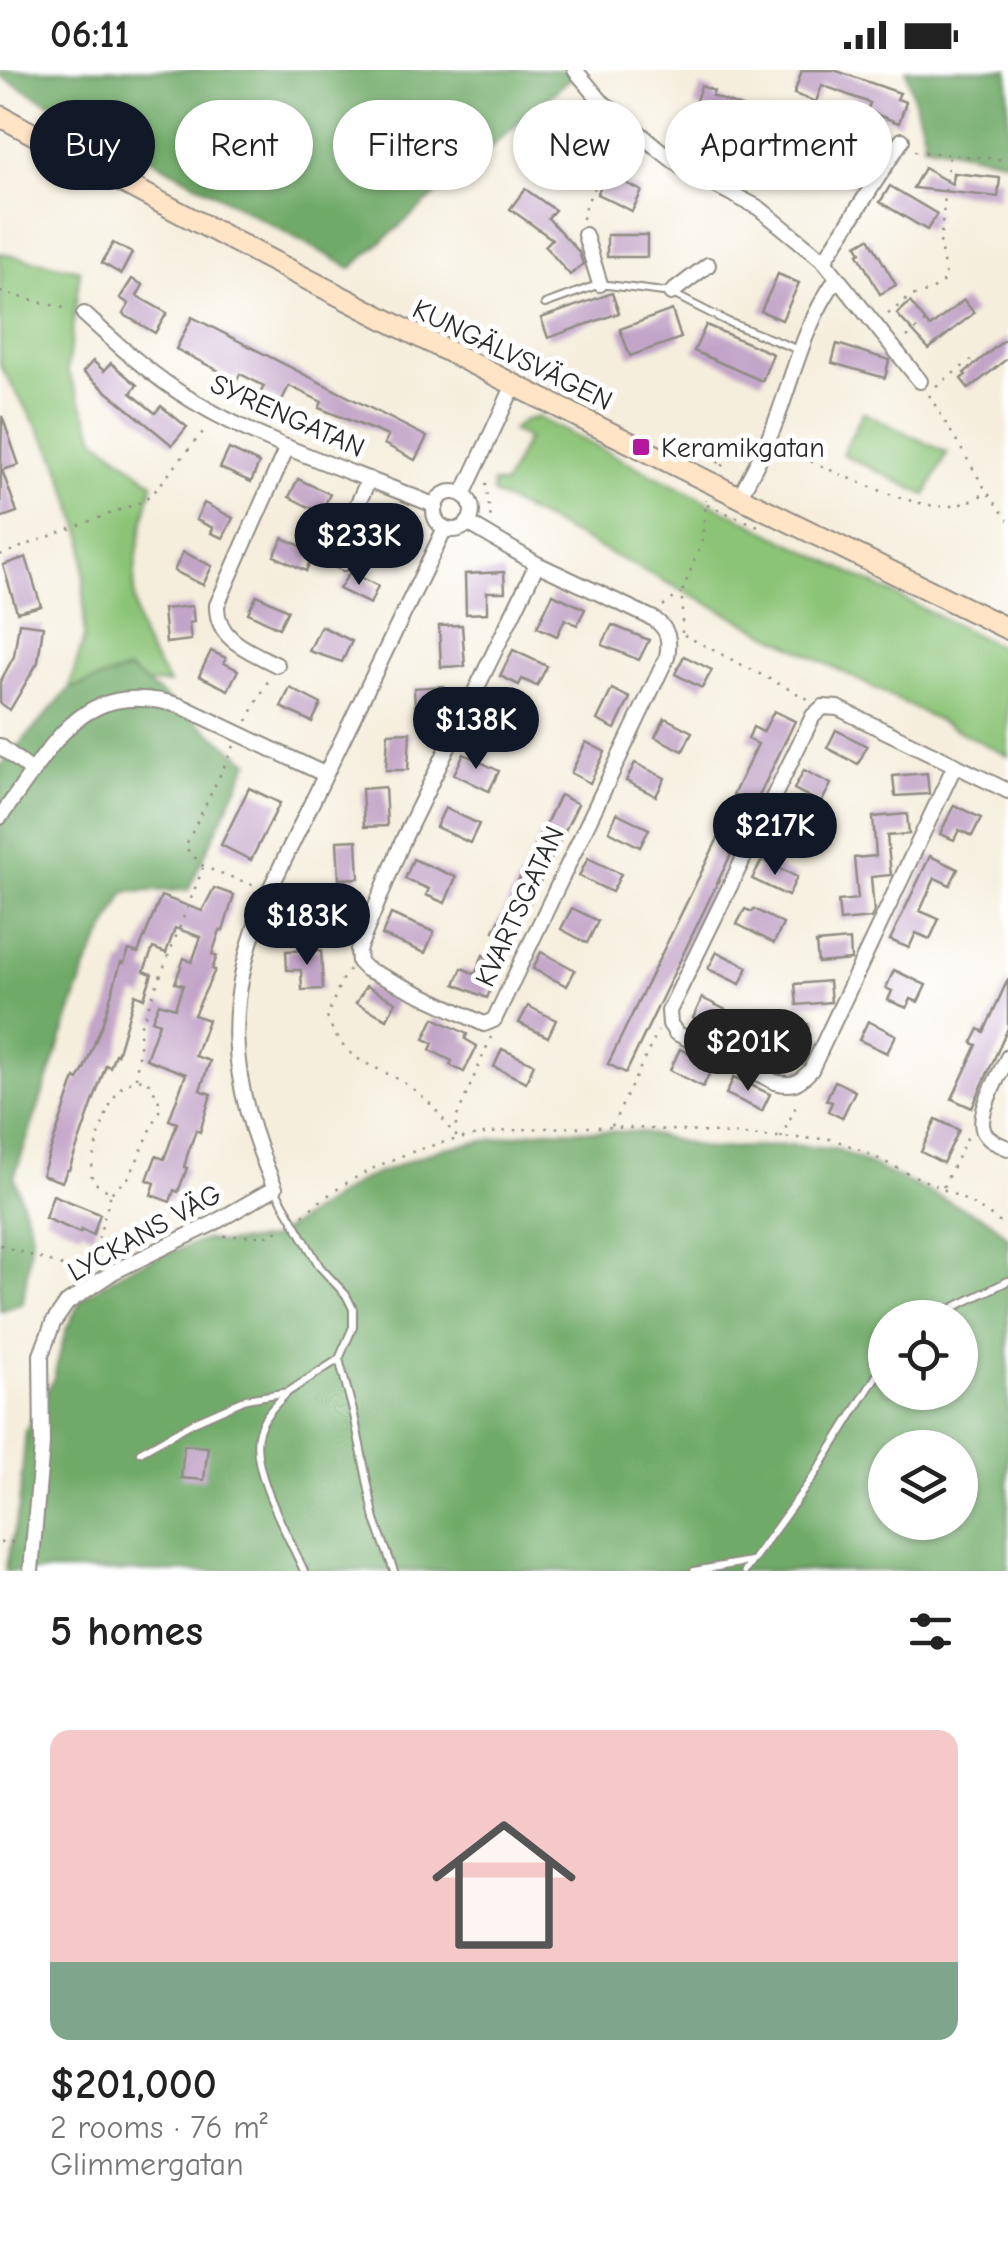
<!DOCTYPE html>
<html lang="en">
<head>
<meta charset="utf-8">
<style>
	body { margin:0; font-family:"Comic Neue",sans-serif; background:#f2f2f2; color:#222; height:100vh; display:flex; flex-direction:column; font-size:38px; white-space:nowrap }
	* { box-sizing:border-box; margin:0 }
	p { font-size:32px; color:#767676 }
	.icon { flex:none; width:55px; height:55px; fill:none; stroke:currentColor; stroke-width:2; stroke-linecap:round; stroke-linejoin:round }
	.map { position:relative; height:1501px; overflow:hidden }
	.drawer { display:flex; flex-direction:column; background:#fff; flex:1 }
	.drawer>* { flex:none }
	.top-card { position:absolute; left:30px; top:30px; width:950px; height:90px; display:flex; gap:20px }
	.controls { position:absolute; left:868px; top:1230px; display:grid; gap:20px }
	.controls a { display:grid; place-items:center; width:110px; height:110px; border-radius:50%; background:#fff; box-shadow:0 2px 8px #0004; font-size:50px }
	.price { position:absolute; translate:-50% -85px; padding:0 22px; border-radius:35px; background:#111827; color:#fff; font-size:32px; line-height:65px; filter:drop-shadow(0 2px 5px #0008) }
	.price::after { content:''; position:absolute; left:50%; top:60px; width:30px; height:22px; margin-left:-15px; background:inherit; clip-path:polygon(0 0,100% 0,50% 100%) }
	.price.on { background:#222; color:#fff }
	ul { padding:0; list-style:none }
	li { display:grid; align-content:center; gap:20px; height:530px; padding:0 50px }
	li span { display:grid; place-items:center; height:310px; border-radius:20px; color:#555 }
	li>.icon { margin-inline-start:auto }
	span .icon { width:180px; height:180px; fill:#fffc; stroke-width:1 }
	li b { font-size:42px }
	h2 { display:flex; justify-content:space-between; align-items:center; height:120px; padding:0 50px; font-size:42px }
	.chip { padding:0 35px; border-radius:45px; background:#fff; box-shadow:0 2px 8px #0004; font-size:35px; line-height:90px }
	.chip.on { background:#111827; color:#fff }
	.status { display:flex; justify-content:space-between; align-items:center; height:70px; padding:0 50px; background:#fff; direction:ltr }
	.status svg { height:28px; fill:currentColor }
	.map>svg:first-child { display:block }
</style>
</head>
<body>
<div class="status"><b>06:11</b><svg viewBox="0 0 49 12"><path d="M0 12V9h3v3zM5 12V6h3v6zM10 12V3h3v9zM15 12V0h3v12zM26 1h20v11H26zM47 4h2v5h-2z"/></svg></div>
<div class="map">
<svg width="1008" height="1501" viewBox="0 0 1008 1501">
	<rect width="100%" height="100%" fill="#fff"/>
	<filter id="ink" filterUnits="userSpaceOnUse"><feTurbulence type="fractalNoise" baseFrequency=".01" numOctaves="2"/><feDisplacementMap in="SourceGraphic" scale="20" xChannelSelector="R" yChannelSelector="G"/><feConvolveMatrix kernelMatrix="1 2 1 2 8 2 1 2 1" color-interpolation-filters="sRGB"/></filter>
	<filter id="wash" filterUnits="userSpaceOnUse"><feTurbulence type="fractalNoise" baseFrequency=".0048" numOctaves="4" result="noise"/><feDisplacementMap in="SourceGraphic" scale="40" xChannelSelector="R" yChannelSelector="G"/><feGaussianBlur stdDeviation="2.25" result="paint"/><feColorMatrix in="noise" values="0 0 0 0 0 0 0 0 0 0 0 0 0 0 0 0 0 1.4 0 .05"/><feComposite in="paint" operator="in"/></filter>
	<g filter="url(#wash)">
		<rect width="100%" height="100%" fill="#f5eedc"/>
		<g fill="#8bc477" stroke="#5b7851" stroke-width="2.5">
			<path d="M0,183L80,200L67,301L97,369L153,413C141,460 124,519 142,567C148,583 161,599 169,614L147,613L129,600L69,619L84,568V469L56,387L0,296Z"/>
			<polygon points="863,342 947,383 926,425 842,384"/>
			<polygon points="537,347 1008,581 1008,686 493,424 492,413 504,415 527,369 512,360 523,351"/>
		</g>
		<g fill="#70aa68" stroke="#4e6a4a" stroke-width="2.5" fill-rule="evenodd">
			<polygon points="0,0 580,0 351,198 0,6"/>
			<polygon points="906,0 1008,0 1008,91 923,74 924,65"/>
			<polygon points="129,600 249,692 188,820 125,822 87,896 14,1107 32,1163 23,1233 0,1241 0,697 69,619"/>
			<path d="M545,1060L642,1062L708,1079L793,1075L839,1080L991,1151L1008,1167V1501H5L19,1437L26,1360L53,1310L66,1260L82,1228L129,1198L206,1169L223,1173L271,1169L361,1110L439,1079ZM885,1248H960V1322H885ZM885,1378H960V1452H885Z"/>
		</g>
		<g id="blocks">
			<g fill="#c2a4c8">
				<polygon points="802,0 834,0 900,23 897,29 906,32 899,53 867,41 870,33 822,15 816,32 794,24"/>
				<polygon points="701,16 714,21 712,26 744,38 738,66 713,57 718,44 694,36"/>
				<polygon points="785,49 816,62 812,71 870,96 859,118 774,89 783,69 778,67"/>
				<polygon points="924,98 952,114 953,103 1000,108 998,127 913,118"/>
				<polygon points="607,104 642,121 632,141 597,124"/>
				<polygon points="890,116 937,144 927,160 880,132"/>
				<polygon points="525,119 555,140 548,148 579,182 583,194 570,205 545,176 552,169 510,139"/>
				<rect x="607" y="165" width="40" height="22"/>
				<polygon points="869,168 896,215 880,224 858,184 861,182 857,175"/>
				<polygon points="113,173 132,183 121,204 102,193"/>
				<polygon points="778,204 799,213 782,250 761,241"/>
				<polygon points="132,209 143,215 137,226 167,243 155,263 123,244 129,234 120,228"/>
				<polygon points="612,223 619,243 548,268 541,248"/>
				<polygon points="964,230 974,243 929,279 897,244 910,232 930,257"/>
				<polygon points="672,240 681,268 630,286 620,259"/>
				<polygon points="192,247 427,367 415,390 384,374 388,366 319,338 322,332 289,316 281,332 261,322 264,316 240,304 237,310 176,279"/>
				<polygon points="706,255 773,284 762,311 694,281"/>
				<polygon points="1008,267 1008,288 969,319 961,309 966,305 964,303"/>
				<polygon points="837,274 889,290 885,308 832,293"/>
				<polygon points="93,291 104,301 111,293 137,315 131,323 155,343 161,336 187,357 172,375 83,302"/>
				<polygon points="2,346 19,395 2,400 17,442 0,448"/>
				<polygon points="229,379 259,393 251,412 220,398"/>
				<polygon points="298,409 330,424 321,443 289,427"/>
				<polygon points="204,433 233,448 223,468 211,463 213,458 196,450"/>
				<polygon points="373,447 404,462 395,480 364,465"/>
				<polygon points="283,468 314,482 306,501 274,486"/>
				<polygon points="183,482 212,496 203,515 174,501"/>
				<polygon points="26,487 41,536 17,542 3,495"/>
				<polygon points="350,502 378,516 370,534 339,519"/>
				<polygon points="504,502 505,522 487,522 487,543 466,544 465,504"/>
				<polygon points="553,524 585,539 577,555 565,549 557,566 537,557"/>
				<polygon points="257,525 288,540 279,558 248,543"/>
				<polygon points="192,536 194,552 189,553 191,570 166,573 163,539"/>
				<polygon points="19,553 43,556 38,592 10,640 0,633 0,612 14,586"/>
				<polygon points="462,555 465,596 441,597 439,556"/>
				<polygon points="612,555 649,570 639,590 602,575"/>
				<polygon points="321,556 352,571 342,592 309,581"/>
				<polygon points="513,580 547,596 537,616 522,609 519,615 500,606"/>
				<polygon points="211,581 226,588 224,593 238,600 228,620 199,606"/>
				<polygon points="684,586 712,600 702,618 675,604"/>
				<polygon points="444,616 446,650 427,650 426,637 415,637 414,618"/>
				<polygon points="290,618 321,634 312,652 281,637"/>
				<polygon points="612,619 630,628 615,659 597,650"/>
				<polygon points="495,633 529,649 519,670 485,654"/>
				<polygon points="774,641 795,651 626,1003 608,994 738,727 733,725 758,674 748,669 753,657 763,662"/>
				<polygon points="665,648 692,662 683,681 655,667"/>
				<polygon points="836,660 867,676 858,694 827,678"/>
				<polygon points="410,662 408,700 386,700 388,663"/>
				<polygon points="586,672 605,682 590,713 571,703"/>
				<polygon points="464,684 499,701 489,721 454,704"/>
				<polygon points="635,693 665,708 656,726 626,711"/>
				<polygon points="804,700 831,714 821,733 794,719"/>
				<polygon points="927,703 929,724 895,726 893,706"/>
				<polygon points="385,717 387,756 364,757 362,719"/>
				<polygon points="249,718 280,733 251,790 221,775"/>
				<polygon points="560,725 578,734 512,869 494,861"/>
				<polygon points="954,735 981,748 972,766 959,760 954,770 940,764"/>
				<polygon points="445,738 479,754 470,773 436,757"/>
				<polygon points="617,743 649,759 640,777 609,761"/>
				<polygon points="907,744 909,764 887,766 891,805 871,807 874,842 871,848 840,851 838,831 858,829 854,788 876,786 873,747"/>
				<polygon points="789,749 819,764 810,780 781,766"/>
				<polygon points="357,770 359,808 339,809 337,771"/>
				<polygon points="930,786 958,799 950,815 935,808 920,841 939,849 930,869 916,863 909,878 890,870"/>
				<polygon points="588,788 621,804 612,822 579,806"/>
				<polygon points="413,789 456,807 445,833 426,825 429,819 405,809"/>
				<polygon points="762,790 797,807 788,826 752,809"/>
				<polygon points="214,818 234,825 223,861 220,860 212,884 217,886 212,899 215,900 194,945 208,950 195,986 210,991 200,1020 211,1024 200,1062 196,1060 188,1083 184,1097 187,1098 178,1122 174,1120 170,1132 151,1125 155,1113 147,1110 156,1086 164,1089 169,1076 177,1053 169,1050 186,1004 146,989 159,953 152,950 159,933 175,938 183,915 175,913 184,888 192,892 201,867 175,858 166,883 153,878 144,901 152,904 144,928 135,924 117,985 115,984 110,997 106,995 69,1100 67,1100 62,1112 42,1105 75,1008 78,1010 84,999 103,952 121,892 124,893 129,880 138,883 161,826 202,841"/>
				<polygon points="334,825 335,865 310,866 308,826"/>
				<polygon points="572,838 598,851 587,873 561,859"/>
				<polygon points="745,839 752,842 754,839 783,854 774,873 737,854"/>
				<polygon points="391,844 434,862 425,883 382,865"/>
				<polygon points="850,870 851,890 818,893 816,873"/>
				<polygon points="321,880 323,919 302,920 301,900 287,900 286,881"/>
				<polygon points="541,882 575,900 567,916 533,899"/>
				<polygon points="717,882 748,897 740,914 708,899"/>
				<polygon points="483,885 502,894 487,928 455,914 462,898 475,904"/>
				<polygon points="894,900 926,915 918,932 911,929 907,938 888,930 892,921 886,918"/>
				<polygon points="1008,909 1008,958 972,1038 952,1029 977,975 972,973 979,959 984,962"/>
				<polygon points="829,911 831,932 797,935 795,914"/>
				<polygon points="366,916 396,932 387,949 356,933"/>
				<polygon points="702,928 736,945 726,964 693,948"/>
				<polygon points="528,936 556,950 548,967 519,953"/>
				<polygon points="434,948 467,964 465,969 477,976 464,1002 450,995 452,991 430,980 433,973 424,969"/>
				<polygon points="868,951 896,965 887,983 859,970"/>
				<polygon points="808,954 810,975 775,978 774,957"/>
				<polygon points="502,979 534,994 526,1012 494,997"/>
				<polygon points="680,979 713,996 703,1017 670,1000"/>
				<polygon points="734,1007 770,1024 762,1041 726,1024"/>
				<polygon points="835,1011 855,1021 842,1048 828,1041 832,1032 826,1030"/>
				<polygon points="936,1049 959,1060 943,1093 921,1082"/>
				<polygon points="53,1125 100,1144 93,1165 81,1160 80,1163 45,1148"/>
				<polygon points="184,1375 208,1377 204,1410 181,1408"/>
			</g>
		</g>
	</g>
	<g filter="url(#ink)">
		<use href="#blocks" fill-opacity="0" stroke="#908c84" stroke-width="2.5"/>
		<g fill="none" stroke-linecap="round" stroke-linejoin="round">
			<defs>
				<g id="service">
					<polyline points="545,234 600,214 671,223 728,252 799,280"/>
					<polyline points="275,1119 320,1197 346,1225 353,1239 353,1257 339,1289 354,1345 375,1450 394,1501"/>
					<polyline points="932,1248 1008,1211"/>
					<path d="M287,1323C276,1334 264,1345 259,1361C248,1397 289,1467 304,1501"/>
					<polyline points="140,1382 194,1352 246,1329 288,1322 339,1289"/>
					<polyline points="694,1501 751,1491"/>
					<polyline points="745,1501 816,1403 885,1292"/>
				</g>
				<g id="minor">
					<polyline points="575,0 601,31 656,77 684,99 759,138 824,191 920,311"/>
					<polyline points="585,165 600,214"/>
					<polyline points="824,191 902,70"/>
					<polyline points="671,223 708,195"/>
					<path d="M84,244C118,275 153,307 193,331C268,376 355,402 436,436"/>
					<circle cx="453" cy="441" r="19"/>
					<polyline points="463,425 513,317"/>
					<path d="M739,427C754,400 769,372 779,343C796,295 807,250 837,208"/>
					<path d="M468,453L537,494L654,549C669,560 670,570 667,587L494,950L484,954L366,899L359,892L358,880L404,768L537,494"/>
					<polyline points="344,493 333,488 369,409"/>
					<path d="M277,595C250,581 216,570 217,535L287,377"/>
					<polyline points="0,676 33,702"/>
					<path d="M955,695L811,1000C799,1013 793,1017 775,1012L676,963L670,954L669,941L813,646L823,637L838,638L1008,721"/>
					<path d="M0,747C53,678 78,605 181,636L324,704"/>
					<path d="M1008,987C1000,1004 972,1049 986,1065C991,1072 1001,1075 1008,1078"/>
					<path d="M31,1501L42,1375L41,1285L53,1253L67,1233L113,1202L212,1154L275,1118C228,1009 221,932 269,821L445,458"/>
				</g>
				<path id="secondary" d="M0,46C331,227 669,393 1008,559"/>
			</defs>
			<use href="#service" stroke="#908c84" stroke-width="10"/>
			<use href="#minor" stroke="#908c84" stroke-width="18"/>
			<use href="#secondary" stroke="#908c84" stroke-width="24"/>
			<g stroke="#908c84" stroke-width="2.5" stroke-dasharray="2.5 8" stroke-linecap="butt">
				<polyline points="914,81 1008,90"/>
				<polyline points="583,149 585,136 602,104"/>
				<polyline points="0,222 68,239"/>
				<polyline points="888,244 911,226 931,221 946,209 940,175 949,85"/>
				<polyline points="907,267 927,250"/>
				<polyline points="936,316 973,289"/>
				<polyline points="929,325 987,422 1008,450"/>
				<polyline points="670,373 675,371 722,394"/>
				<path d="M782,379C824,396 893,431 936,436C955,438 971,432 987,422"/>
				<polyline points="722,396 747,376"/>
				<polyline points="486,413 491,450"/>
				<polyline points="707,435 763,458"/>
				<polyline points="0,485 141,432 155,421 207,357"/>
				<polyline points="663,536 681,523"/>
				<polyline points="682,563 682,522 702,472 706,430"/>
				<polyline points="684,565 810,630"/>
				<polyline points="247,651 269,609"/>
				<polyline points="234,676 185,777 204,797 253,815"/>
				<path d="M349,900L341,911L327,947C346,998 375,991 413,1019C431,1032 443,1047 454,1066"/>
				<polyline points="136,1008 141,955 203,798"/>
				<polyline points="612,1056 658,961"/>
				<polyline points="456,1067 456,1049 491,967"/>
				<polyline points="781,1068 799,1030"/>
				<polyline points="943,1117 968,1066"/>
				<path d="M303,1145C453,1016 650,1066 830,1069C859,1077 883,1092 910,1104C945,1120 979,1134 1008,1159"/>
				<polyline points="224,1166 267,1166 284,1157"/>
				<polyline points="0,1175 62,1196 78,1206"/>
				<path d="M90,1199L111,1123L92,1111C89,1091 107,1028 124,1015C130,1010 139,1010 146,1009L158,1027L160,1039L130,1106L111,1123"/>
				<polyline points="0,1473 18,1472"/>
			</g>
			<use href="#service" stroke="#fff" stroke-width="6"/>
			<use href="#minor" stroke="#fff" stroke-width="14"/>
			<use href="#secondary" stroke="#ffe4c6" stroke-width="20"/>
		</g>
	</g>
	<rect fill="#b5179e" stroke="#fff" stroke-width="4" x="631" y="367" width="20" height="20" rx="5"/>
	<g text-anchor="middle" stroke-width="10" stroke-linejoin="round" paint-order="stroke">
		<g font-size="28" fill="#2b2b2b" stroke="#fff">
			<text transform="translate(513 284) rotate(26)" y="10">KUNGÄLVSVÄGEN</text>
			<text transform="translate(288 345) rotate(24)" y="10">SYRENGATAN</text>
			<text transform="translate(519 836) rotate(-65)" y="10">KVARTSGATAN</text>
			<text transform="translate(144 1162) rotate(-29)" y="10">LYCKANS VÄG</text>
		</g>
		<g font-size="28" fill="#2b2b2b" stroke="#fff" text-anchor="start">
			<text x="661" y="387">Keramikgatan</text>
		</g>
	</g>
</svg>
<div class="controls">
<a><svg class="icon" aria-label="locate" viewBox="0 0 24 24"><circle cx="12" cy="12" r="6"/><path d="M12 2v4M12 18v4M2 12h4M18 12h4"/></svg></a>
<a><svg class="icon" aria-label="layers" viewBox="0 0 24 24"><path d="M12 4l9 5-9 5-9-5zM3 14l9 5 9-5"/></svg></a>
</div>
<b class="price" style="left:359px;top:518px">$233K</b>
<b class="price" style="left:476px;top:702px">$138K</b>
<b class="price" style="left:775px;top:808px">$217K</b>
<b class="price" style="left:307px;top:898px">$183K</b>
<b class="price on" style="left:748px;top:1024px">$201K</b>
<div class="top-card">
<a class="chip on">Buy</a>
<a class="chip">Rent</a>
<a class="chip">Filters</a>
<a class="chip">New</a>
<a class="chip">Apartment</a>
</div>
</div>
<section class="drawer">
<h2>5 homes<svg class="icon" aria-label="filters" viewBox="0 0 24 24"><path d="M4 7h16M4 17h16"/><circle cx="9" cy="7" r="2"/><circle cx="15" cy="17" r="2"/></svg></h2>
<ul>
<li><span style="background:linear-gradient(#f6c9c9 75%,#7fa58c 0)"><svg class="icon" aria-label="home" viewBox="0 0 24 24"><path d="M3 11l9-7 9 7M6 9v11h12V9"/></svg></span><div><b>$201,000</b><p>2 rooms · 76 m²</p><p>Glimmergatan</p></div></li>
</ul>
</section>
</body>
</html>
